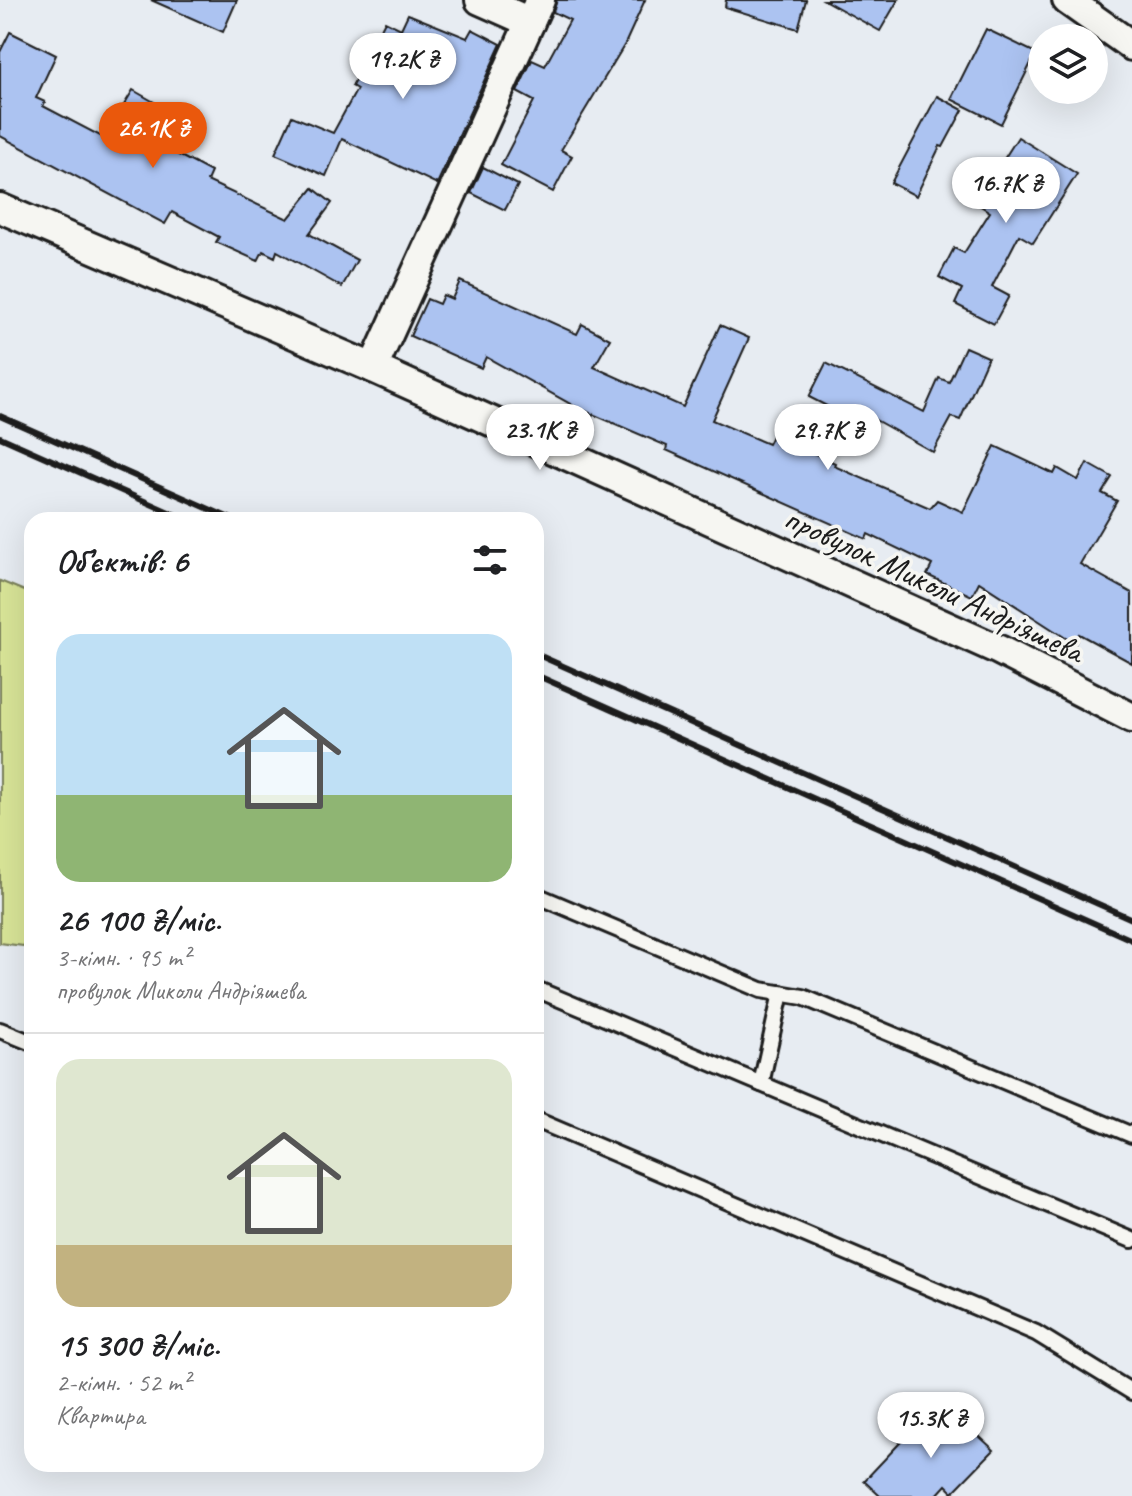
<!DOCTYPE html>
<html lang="uk">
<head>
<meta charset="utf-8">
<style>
	body { margin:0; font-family:Caveat,sans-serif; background:#f6f6f6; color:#202124; height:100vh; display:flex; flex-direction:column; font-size:30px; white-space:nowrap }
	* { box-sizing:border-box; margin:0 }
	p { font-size:26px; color:#757577 }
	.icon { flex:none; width:44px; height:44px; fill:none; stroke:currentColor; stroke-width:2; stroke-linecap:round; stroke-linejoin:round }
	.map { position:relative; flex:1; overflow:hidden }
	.drawer { position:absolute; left:24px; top:512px; width:520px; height:960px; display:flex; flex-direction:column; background:#fff; border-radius:24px; box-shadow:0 8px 32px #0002 }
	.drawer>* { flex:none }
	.tools { position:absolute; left:1028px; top:24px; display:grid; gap:16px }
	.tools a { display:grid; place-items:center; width:80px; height:80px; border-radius:50%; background:#fff; box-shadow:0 8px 32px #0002; font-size:40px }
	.price { position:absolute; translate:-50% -68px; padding:0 18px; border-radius:28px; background:#fff; color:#222; font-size:26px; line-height:52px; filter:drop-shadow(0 2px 4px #0008) }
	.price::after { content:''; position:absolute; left:50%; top:48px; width:24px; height:18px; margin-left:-12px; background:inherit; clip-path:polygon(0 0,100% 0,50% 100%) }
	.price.selected { background:#ea580c; color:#fff }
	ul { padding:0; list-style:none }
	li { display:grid; align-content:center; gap:16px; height:424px; padding:0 32px }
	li+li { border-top:2px solid #e0e0e0 }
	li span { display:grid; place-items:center; height:248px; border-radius:24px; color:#555 }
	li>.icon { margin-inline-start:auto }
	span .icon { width:144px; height:144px; fill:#fffc; stroke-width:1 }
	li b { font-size:34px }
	h2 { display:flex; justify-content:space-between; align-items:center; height:96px; padding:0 32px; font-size:34px }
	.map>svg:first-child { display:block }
</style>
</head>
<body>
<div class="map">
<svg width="1132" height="1496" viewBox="0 0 1132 1496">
	<rect width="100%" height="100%" fill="#e7ecf2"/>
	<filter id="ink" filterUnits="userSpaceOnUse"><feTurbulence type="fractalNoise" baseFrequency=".0125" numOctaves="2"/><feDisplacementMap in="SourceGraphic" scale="16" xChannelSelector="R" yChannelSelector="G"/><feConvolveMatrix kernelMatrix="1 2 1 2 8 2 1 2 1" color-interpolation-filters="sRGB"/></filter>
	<g filter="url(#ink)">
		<!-- green -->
		<path fill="#d8e497" stroke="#7a805a" stroke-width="2" d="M0,581L32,594V947L0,943Z"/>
		<!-- building -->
		<g fill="#acc3f1" stroke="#1c1c1c" stroke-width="2">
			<path d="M151,0H237L223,32Z"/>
			<path d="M557,0H645L625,44L561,150L572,156L553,192L501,165L534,101L517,92L532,60L545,66L570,20L553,12Z"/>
			<path d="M726,0H806L798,29L725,7Z"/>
			<path d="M824,0H898L880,31Z"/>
			<path d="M408,14L467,38L472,29L501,44L437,184L342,139L326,176L275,154L292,116L333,133L357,89L352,86L385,21L401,29Z"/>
			<path d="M986,29L1036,53L1001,124L951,99Z"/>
			<path d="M10,32L56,55L36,98L45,102L43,106L104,138L133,90L168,110L150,140L211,172L207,181L288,219L313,188L332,203L309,234L357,260L342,287L277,251L275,257L263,251L258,261L216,242L219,237L172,212L165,224L0,136V52Z"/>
			<path d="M937,96L963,110L943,147L940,146L916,196L891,183Z"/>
			<path d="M1018,137L1077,174L1033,243L1019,235L992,287L1009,296L994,324L955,304L962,289L939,277L954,248L964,253L990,212L976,203Z"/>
			<path d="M483,167L518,185L505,210L471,193Z"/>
			<path d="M460,281L577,334L582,324L610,339L594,367L683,407L720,325L749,338L712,420L768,444L773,434L835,463L834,466L930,508L937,500L963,512L995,446L1054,474L1057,468L1078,480L1087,463L1112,477L1102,493L1117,501L1080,564L1132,593V663L1079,634L1075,644L979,582L972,596L927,575L932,565L868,534L866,539L666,450L667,446L576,407L486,357L481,368L410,336L427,299L439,304L443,295L452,299Z"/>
			<path d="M965,347L988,357L960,420L952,417L933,452L861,412L856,421L809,397L826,363L924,412L939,378L949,382Z"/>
			<path d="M949,1408L994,1450L953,1492L946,1485L936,1496H880L864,1481L915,1427L924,1435Z"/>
		</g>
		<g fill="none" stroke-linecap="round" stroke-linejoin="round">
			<!-- service casing -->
			<g stroke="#1c1c1c" stroke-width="20">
				<g id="service">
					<path d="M536,895L761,990L803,997L1132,1135"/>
					<path d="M536,989L1132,1240"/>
					<path d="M0,1030L32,1043"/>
					<path d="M761,1084L781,993"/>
					<path d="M536,1120L1036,1333L1132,1392"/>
				</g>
			</g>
			<!-- minor casing -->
			<g stroke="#1c1c1c" stroke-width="34">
				<g id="minor">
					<path d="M480,0L530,22"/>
					<path d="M540,0L373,368L999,650L1132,718"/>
					<path d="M1067,0L1132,46"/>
					<path d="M0,208L373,368"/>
				</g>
			</g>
			<!-- service -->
			<use href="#service" stroke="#f6f6f2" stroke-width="14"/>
			<!-- minor -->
			<use href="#minor" stroke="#f6f6f2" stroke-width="28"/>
			<!-- rail -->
			<g stroke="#1c1c1c" stroke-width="6">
				<path d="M0,416L234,520"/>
				<path d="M0,437L187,520"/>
				<path d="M536,654L1132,919"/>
				<path d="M536,675L1132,940"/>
			</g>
		</g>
	</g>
	<g text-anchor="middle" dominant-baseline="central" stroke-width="7" stroke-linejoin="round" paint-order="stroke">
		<!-- street labels -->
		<g font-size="34" fill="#1c1c1c" stroke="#f6f6f2">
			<text transform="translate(934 584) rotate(25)">провулок Миколи Андріяшева</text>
		</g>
	</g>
</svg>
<div class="tools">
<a><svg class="icon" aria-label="layers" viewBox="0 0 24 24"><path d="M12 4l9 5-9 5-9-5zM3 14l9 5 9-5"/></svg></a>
</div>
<b class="price" style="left:403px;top:101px">19.2K ₴</b>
<b class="price selected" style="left:153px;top:170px">26.1K ₴</b>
<b class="price" style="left:1006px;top:225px">16.7K ₴</b>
<b class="price" style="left:540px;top:472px">23.1K ₴</b>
<b class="price" style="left:828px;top:472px">29.7K ₴</b>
<b class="price" style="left:931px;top:1460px">15.3K ₴</b>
<section class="drawer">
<h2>Об’єктів: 6<svg class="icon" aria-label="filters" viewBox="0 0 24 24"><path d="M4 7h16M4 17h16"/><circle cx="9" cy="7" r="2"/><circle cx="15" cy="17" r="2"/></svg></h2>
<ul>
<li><span style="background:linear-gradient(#bfe0f5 65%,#8fb573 0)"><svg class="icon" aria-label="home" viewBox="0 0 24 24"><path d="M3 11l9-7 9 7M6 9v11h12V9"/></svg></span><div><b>26 100 ₴/міс.</b><p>3-кімн. · 95 m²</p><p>провулок Миколи Андріяшева</p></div></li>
<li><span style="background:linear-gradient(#dfe7d0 75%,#c2b280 0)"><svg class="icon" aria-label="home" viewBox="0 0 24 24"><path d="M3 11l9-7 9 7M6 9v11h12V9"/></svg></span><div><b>15 300 ₴/міс.</b><p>2-кімн. · 52 m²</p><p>Квартира</p></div></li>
</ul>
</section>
</div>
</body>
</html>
